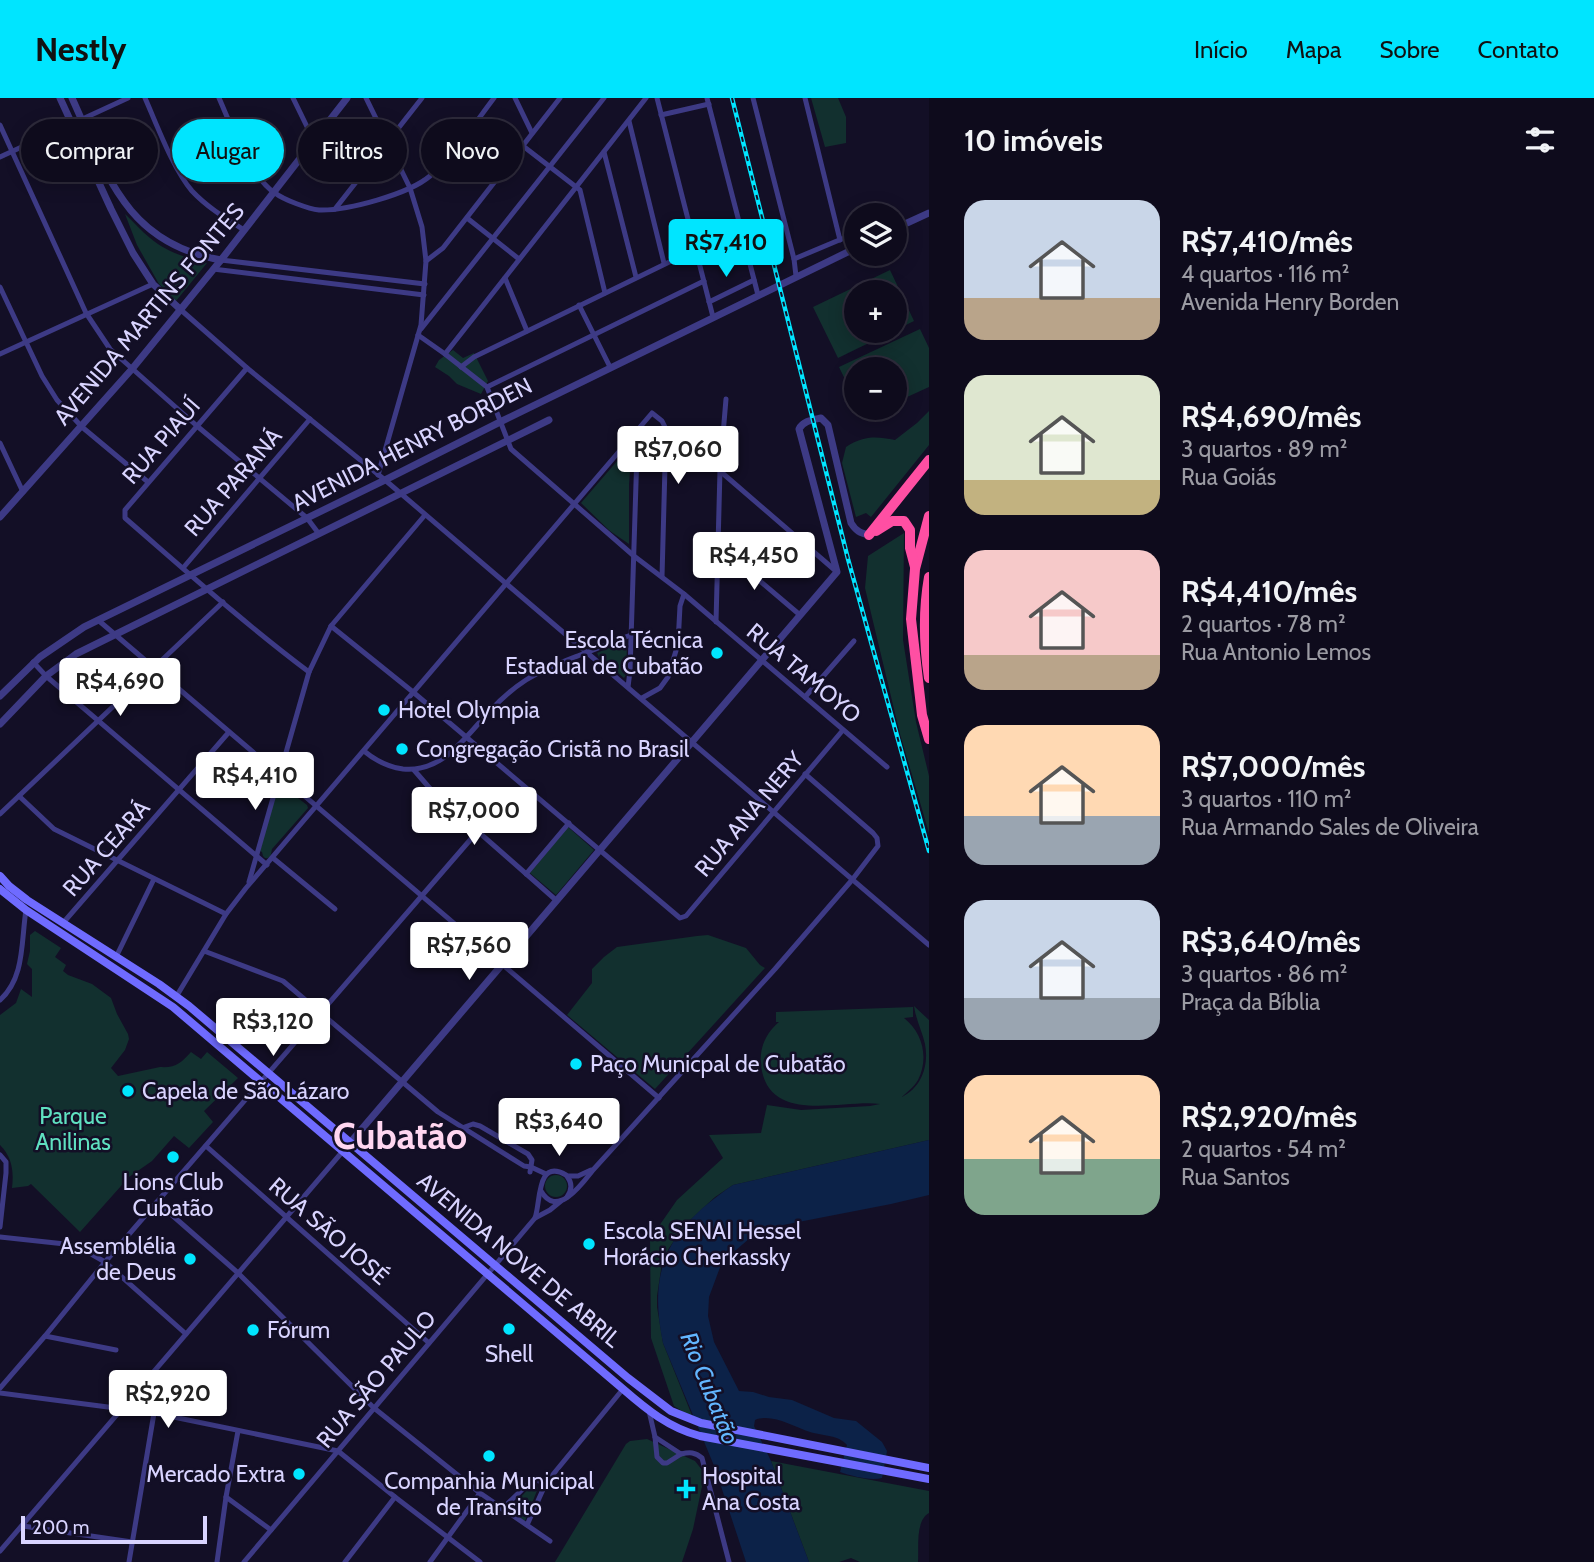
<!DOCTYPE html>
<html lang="pt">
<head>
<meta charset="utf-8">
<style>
	body { margin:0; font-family:Cabin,sans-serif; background:#1c1929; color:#f1f3f6; height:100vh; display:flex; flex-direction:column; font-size:26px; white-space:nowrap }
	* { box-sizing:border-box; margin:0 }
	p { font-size:23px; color:#9b9ba3 }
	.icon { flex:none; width:38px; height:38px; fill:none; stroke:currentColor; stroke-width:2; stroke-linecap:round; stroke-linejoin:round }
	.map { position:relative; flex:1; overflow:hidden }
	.details { display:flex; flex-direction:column; background:#0e0b1c; width:665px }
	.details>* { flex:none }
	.hud { position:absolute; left:21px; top:21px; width:665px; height:63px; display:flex; gap:14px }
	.buttons { position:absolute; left:844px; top:105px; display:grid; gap:14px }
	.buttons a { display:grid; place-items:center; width:63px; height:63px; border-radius:50%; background:#0e0b1c; box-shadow:0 4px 18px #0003,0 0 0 2px #2e2b3b; font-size:35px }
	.scale { position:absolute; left:21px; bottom:18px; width:186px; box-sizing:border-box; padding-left:7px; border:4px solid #d9d4ff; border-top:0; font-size:19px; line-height:24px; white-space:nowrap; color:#d9d4ff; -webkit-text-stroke:5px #130f26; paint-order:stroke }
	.price { position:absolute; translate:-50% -60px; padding:0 16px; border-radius:7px; background:#fff; color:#222; font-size:23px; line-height:46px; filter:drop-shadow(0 2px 4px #0008) }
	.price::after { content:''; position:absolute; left:50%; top:42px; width:21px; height:16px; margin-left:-10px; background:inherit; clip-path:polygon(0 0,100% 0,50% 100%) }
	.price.selected { background:#00e5ff; color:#111 }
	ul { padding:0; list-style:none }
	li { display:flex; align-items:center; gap:21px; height:175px; padding:0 35px }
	li span { display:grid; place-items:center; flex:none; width:196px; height:140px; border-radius:21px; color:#555 }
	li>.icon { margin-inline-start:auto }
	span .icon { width:84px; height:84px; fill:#fffc; stroke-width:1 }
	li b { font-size:30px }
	h2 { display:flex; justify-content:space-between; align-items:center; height:84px; padding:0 35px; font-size:30px }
	.pill { padding:0 24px; border-radius:32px; background:#0e0b1c; box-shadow:0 4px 18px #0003,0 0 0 2px #2e2b3b; font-size:24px; line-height:63px }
	.pill.selected { background:#00e5ff; color:#111 }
	header { display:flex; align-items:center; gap:42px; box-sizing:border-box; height:98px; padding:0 35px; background:#00e5ff; color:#111 }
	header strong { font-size:33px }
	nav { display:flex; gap:38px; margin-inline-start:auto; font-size:24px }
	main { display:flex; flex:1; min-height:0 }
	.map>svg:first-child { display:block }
</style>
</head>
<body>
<header>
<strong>Nestly</strong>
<nav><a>Início</a><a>Mapa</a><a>Sobre</a><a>Contato</a></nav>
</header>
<main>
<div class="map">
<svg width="929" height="1464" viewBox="0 0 929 1464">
	<rect width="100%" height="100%" fill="#130f26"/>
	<!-- green -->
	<g fill="#12302f" fill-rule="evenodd">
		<path d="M811,0H838L846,19V45L825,49Z"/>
		<path d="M125,116C134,124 141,133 150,140C165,153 188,161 207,165L176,203L159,186L137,147Z"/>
		<path d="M890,172L914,223L838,260L813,209ZM856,194H894V233H856Z"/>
		<path d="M920,231L929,250V289L894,305V271H856V304L839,269Z"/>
		<path d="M453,252L463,260L474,255L488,283L481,296L457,286L449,278L435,269L439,262Z"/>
		<path d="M929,313V347L871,419L866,415L856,419L842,365L846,349C863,338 875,338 895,342L917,325Z"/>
		<path d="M628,354L631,358L629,387V446L610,433L581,405L624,355Z"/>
		<path d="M904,435L903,542L916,624L929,678V735L900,636L865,490L868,458Z"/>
		<path d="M624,543L627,546L626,577L624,580L599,559L597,555Z"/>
		<path d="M281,687L307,707L308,710L272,751C271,756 271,761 265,760L263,758L262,754L260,753L277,688Z"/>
		<path d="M568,729L594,752L556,797L530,775Z"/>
		<path d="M35,833L61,850L55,859L66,867L63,873L68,877L92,886L111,900L117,916L128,936L129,941L125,952L111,970L118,978L160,969C176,970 181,965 191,954L201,961L207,954L238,980L204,1013L213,1024L189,1050L174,1038L152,1063L129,1079L80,1134L31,1086L28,1088L12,1090C14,1073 12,1059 0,1047V917L16,905L21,891L32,899V871L27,866L30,853V837Z"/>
		<path d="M708,837L746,850L760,867L765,870L655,991L567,917L592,885V871L604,859L617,849L697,838Z"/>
		<path d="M914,908L929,922V1042L733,1087L715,1099L686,1126L669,1150L662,1165L657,1198V1209L663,1245L693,1320L674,1308L651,1240L650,1141L677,1102L723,1060L709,1037L761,1035L767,1007L801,1012L870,1008L880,1006C842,1001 768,1028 761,967C759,950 766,935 779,924H776V914L913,909V919L904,920C923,935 929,960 918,982C914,989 907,994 902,999C922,989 929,967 925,946C922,933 916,922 914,908Z"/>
		<circle cx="556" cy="1088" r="11"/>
		<path d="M647,1341L695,1363L702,1372L704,1379L693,1431L682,1464H555L626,1346L630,1343Z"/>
		<path d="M771,1363L929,1393V1415C915,1423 919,1449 918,1464H860L851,1460L839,1464H809Z"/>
		<path d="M536,1386L538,1390L525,1423L508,1413L532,1387Z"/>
	</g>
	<!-- water -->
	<path fill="#0c2248" d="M929,1042V1097L891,1106L783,1127L750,1140L722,1164L709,1199L708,1218L714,1244L739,1293L753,1294L769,1299L792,1302L834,1320L856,1323L882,1344L887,1353L882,1380C870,1383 852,1378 840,1374L847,1347C839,1337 823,1338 810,1334C794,1329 772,1315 755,1322L754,1328L771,1363L809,1464H746L715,1370L663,1245C647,1168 670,1130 733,1087Z"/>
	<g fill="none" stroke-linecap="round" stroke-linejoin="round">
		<!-- minor -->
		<g stroke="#3d3a85" stroke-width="5">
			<path d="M145,0C157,27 173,71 192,93C207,109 225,120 244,132"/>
			<path d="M219,0C231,27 250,79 275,95C284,102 309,111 319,112C347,113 409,96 430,78C454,57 475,25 494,0"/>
			<path d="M293,0L314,43"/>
			<path d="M366,0L410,90L422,129L426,163L421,227L378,377"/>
			<path d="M515,0L532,35"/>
			<path d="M657,0L713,219"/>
			<path d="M707,0L758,197"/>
			<path d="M753,0L794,161L796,178"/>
			<path d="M805,0L840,142"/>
			<path d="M661,17L709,6"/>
			<path d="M629,23L664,165"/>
			<path d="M0,27L86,215L110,251L197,328L307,420L319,436"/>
			<path d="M523,48L580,92L605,195"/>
			<path d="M604,54L636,179"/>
			<path d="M0,59L128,0"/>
			<path d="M335,111L422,0"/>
			<path d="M467,120L519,161"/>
			<path d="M794,161L856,135"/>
			<path d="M221,162L425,186"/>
			<path d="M426,163L443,150L560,0"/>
			<path d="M213,171L424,197"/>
			<path d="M505,180L527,233"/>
			<path d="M0,189L42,278L57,302L82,329L148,384"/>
			<path d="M709,204L754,182"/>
			<path d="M579,207L610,269"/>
			<path d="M181,212L247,270L385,382L929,847"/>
			<path d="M421,231L604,0"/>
			<path d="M418,237L445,256L487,289L511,351L634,458L684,496L887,669"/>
			<path d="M0,256L153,186"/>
			<path d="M445,256L646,0"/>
			<path d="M461,269L474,259L696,151"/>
			<path d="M247,270L125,412V420C185,472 245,526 309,574"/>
			<path d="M487,289L704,183"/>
			<path d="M0,345L23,394"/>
			<path d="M720,373L837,474"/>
			<path d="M718,454L734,461L800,517"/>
			<path d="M183,470L310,321"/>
			<path d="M98,522L659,1000"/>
			<path d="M716,524L720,372L726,301"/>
			<path d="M331,528L413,594L680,820L686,818L843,632"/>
			<path d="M33,564L46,578L267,767"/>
			<path d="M628,589L630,573L637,354L630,341"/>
			<path d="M805,599L854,543"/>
			<path d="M642,600L660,590L668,579L678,546L680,508L684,496"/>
			<path d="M364,653C376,663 387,669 403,671C443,675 465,639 489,614C500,602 512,591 526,582C543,571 562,564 580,557C597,551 614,543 631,537"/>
			<path d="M414,672L433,694L557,803"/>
			<path d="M19,698L54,731L226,816"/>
			<path d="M0,716L223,504"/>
			<path d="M273,760L335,811"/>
			<path d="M526,776L569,725"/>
			<path d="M249,784L309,574L331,528L425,417"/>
			<path d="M63,825L229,634"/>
			<path d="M204,853L283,883L438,1014L524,1068L531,1069L546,1076"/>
			<path d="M116,859L154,781"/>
			<path d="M176,899L226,816L246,790L652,315L662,323L666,331L662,479"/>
			<path d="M0,902C25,880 21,843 26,812"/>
			<circle cx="524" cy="1023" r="9"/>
			<path d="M462,1030L473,1026L480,1028L528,1056L532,1062L530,1074"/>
			<path d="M206,1048L429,1245"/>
			<path d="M0,1057L6,1064V1075L0,1129"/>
			<path d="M568,1078H578L591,1072"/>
			<path d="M541,1093C557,1121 582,1086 593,1072L775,871L852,782L878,748L877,740L873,735L805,676"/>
			<path d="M157,1104L238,1175L374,1310L480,1395L550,1443"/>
			<path d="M535,1120L550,1112L561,1103"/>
			<path d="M0,1139L65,1146L86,1153L105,1164L186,1236"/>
			<path d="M45,1238L116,1252"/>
			<path d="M0,1290L45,1238L105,1164L477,734"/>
			<path d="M0,1295L154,1315L338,1353L395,1399L480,1464"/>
			<path d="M649,1313L655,1339L657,1359L663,1365H667L681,1356"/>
			<path d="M655,1339L681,1356C690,1354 695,1354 702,1360L729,1464"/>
			<path d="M226,1399L271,1432"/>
			<path d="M502,1411L531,1383L536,1382L546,1385"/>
			<path d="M527,1427L546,1385L623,1291"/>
			<path d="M23,1428L132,1444"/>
			<path d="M0,1453L343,1053"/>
			<path d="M129,1464L154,1315"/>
			<path d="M217,1464L226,1399L238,1333"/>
			<path d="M244,1464L535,1120C541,1104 536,1060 566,1077C572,1084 573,1091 567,1099"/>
			<path d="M345,1464L395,1399"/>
			<path d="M430,1464L480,1395"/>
		</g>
		<!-- tertiary -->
		<g stroke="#3d3a85" stroke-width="7">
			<path d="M60,0L111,111L133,155L153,186L181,212"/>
			<path d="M72,0C107,77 126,145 221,162"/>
			<path d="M894,131L929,115"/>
			<path d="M0,419L132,271L221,162L347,0"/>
			<path d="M0,598L40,559L84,529L385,382L502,323L856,150"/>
			<path d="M0,626L46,578L76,556L549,322"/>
			<path d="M343,1053L837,474L799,331C803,323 812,322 821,320L828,327L851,425C856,433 860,435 869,437"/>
		</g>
		<!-- secondary -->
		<g stroke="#6f6bff" stroke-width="8">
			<path d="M0,778L9,788L27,802L159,886L189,908L628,1280L671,1313L701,1325L929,1370"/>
			<path d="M0,791L26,812L173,909L623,1291C646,1311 669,1330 700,1338L929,1381"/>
		</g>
		<!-- motorway -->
		<g stroke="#ff4fa3" stroke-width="10">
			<path d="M929,418L915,471L911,521L922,617L929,641"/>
			<path d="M876,433L892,423H904L910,432V450L915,469"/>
			<path d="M869,437L929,362"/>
			<path d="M929,479C923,513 924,547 929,580"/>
		</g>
		<!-- rail casing -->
		<g stroke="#00e5ff" stroke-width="4.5">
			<path id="rail" d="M732,0L848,461L929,753"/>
		</g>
		<!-- rail -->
		<use href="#rail" stroke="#130f26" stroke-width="2" stroke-dasharray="5" stroke-linecap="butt"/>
	</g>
	<!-- markers -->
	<g fill="#00e5ff" stroke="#130f26" stroke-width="2.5">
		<circle cx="717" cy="555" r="7"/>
		<circle cx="384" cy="612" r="7"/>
		<circle cx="402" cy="651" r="7"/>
		<circle cx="576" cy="966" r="7"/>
		<circle cx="128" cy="993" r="7"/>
		<circle cx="173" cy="1059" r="7"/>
		<circle cx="589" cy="1146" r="7"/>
		<circle cx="190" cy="1161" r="7"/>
		<circle cx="509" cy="1231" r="7"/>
		<circle cx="253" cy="1232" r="7"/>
		<circle cx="489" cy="1358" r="7"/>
		<circle cx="299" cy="1376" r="7"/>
		<path d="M682.5 1380.5h7v7h7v7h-7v7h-7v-7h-7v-7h7z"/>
	</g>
	<g text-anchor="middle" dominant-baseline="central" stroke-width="5" stroke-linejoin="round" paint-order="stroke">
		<!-- street labels -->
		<g font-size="23" fill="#d9d4ff" stroke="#130f26">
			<text transform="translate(149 216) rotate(-50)">AVENIDA MARTINS FONTES</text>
			<text transform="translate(161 343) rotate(-49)">RUA PIAUÍ</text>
			<text transform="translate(412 346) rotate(-27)">AVENIDA HENRY BORDEN</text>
			<text transform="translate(233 384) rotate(-49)">RUA PARANÁ</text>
			<text transform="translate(804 575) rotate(40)">RUA TAMOYO</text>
			<text transform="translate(749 716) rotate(-50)">RUA ANA NERY</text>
			<text transform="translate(106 750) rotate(-49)">RUA CEARÁ</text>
			<text transform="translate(329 1133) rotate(41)">RUA SÃO JOSÉ</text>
			<text transform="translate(519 1162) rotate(40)">AVENIDA NOVE DE ABRIL</text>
			<text transform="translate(376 1281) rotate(-50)">RUA SÃO PAULO</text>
		</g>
		<!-- poi labels -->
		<g font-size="23" fill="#d9d4ff" stroke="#130f26" text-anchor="start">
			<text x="703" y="542" text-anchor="end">Escola Técnica<tspan x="703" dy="26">Estadual de Cubatão</tspan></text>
			<text x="398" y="612">Hotel Olympia</text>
			<text x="416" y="651">Congregação Cristã no Brasil</text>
			<text x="590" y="966">Paço Municpal de Cubatão</text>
			<text x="142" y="993">Capela de São Lázaro</text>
			<text x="173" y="1084" text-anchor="middle">Lions Club<tspan x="173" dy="26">Cubatão</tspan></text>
			<text x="603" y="1133">Escola SENAI Hessel<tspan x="603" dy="26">Horácio Cherkassky</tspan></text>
			<text x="176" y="1148" text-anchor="end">Assemblélia<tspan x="176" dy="26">de Deus</tspan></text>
			<text x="267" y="1232">Fórum</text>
			<text x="509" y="1256" text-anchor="middle">Shell</text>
			<text x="285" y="1376" text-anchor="end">Mercado Extra</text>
			<text x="702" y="1378">Hospital<tspan x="702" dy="26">Ana Costa</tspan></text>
			<text x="489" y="1383" text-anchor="middle">Companhia Municipal<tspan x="489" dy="26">de Transito</tspan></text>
		</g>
		<!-- park labels -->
		<g font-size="23" fill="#5fe0c0" stroke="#130f26">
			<text x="73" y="1018">Parque<tspan x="73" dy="26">Anilinas</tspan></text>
		</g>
		<!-- water labels -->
		<g font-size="24" font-style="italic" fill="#62b6ff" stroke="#130f26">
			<text transform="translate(710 1290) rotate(68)">Rio Cubatão</text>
		</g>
		<!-- town labels -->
		<g font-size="37" font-weight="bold" fill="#ffd6f0" stroke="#130f26">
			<text x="400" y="1037">Cubatão</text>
		</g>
	</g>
</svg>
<div class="buttons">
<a><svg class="icon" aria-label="layers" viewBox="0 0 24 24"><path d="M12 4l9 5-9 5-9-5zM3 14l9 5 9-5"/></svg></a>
<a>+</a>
<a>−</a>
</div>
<div class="scale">200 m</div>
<b class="price selected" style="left:726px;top:181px">R$7,410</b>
<b class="price" style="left:678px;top:388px">R$7,060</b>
<b class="price" style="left:754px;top:494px">R$4,450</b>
<b class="price" style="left:120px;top:620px">R$4,690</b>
<b class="price" style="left:255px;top:714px">R$4,410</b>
<b class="price" style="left:474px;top:749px">R$7,000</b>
<b class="price" style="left:469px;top:884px">R$7,560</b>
<b class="price" style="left:273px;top:960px">R$3,120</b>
<b class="price" style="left:559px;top:1060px">R$3,640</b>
<b class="price" style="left:168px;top:1332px">R$2,920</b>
<div class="hud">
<a class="pill">Comprar</a>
<a class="pill selected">Alugar</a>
<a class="pill">Filtros</a>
<a class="pill">Novo</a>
</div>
</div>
<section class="details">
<h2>10 imóveis<svg class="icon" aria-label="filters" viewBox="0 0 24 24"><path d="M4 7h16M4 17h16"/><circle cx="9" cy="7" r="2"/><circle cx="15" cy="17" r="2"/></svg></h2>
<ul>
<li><span style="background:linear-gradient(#c9d6e8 70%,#b9a48a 0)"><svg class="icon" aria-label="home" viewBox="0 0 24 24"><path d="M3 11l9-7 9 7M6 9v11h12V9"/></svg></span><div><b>R$7,410/mês</b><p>4 quartos · 116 m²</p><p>Avenida Henry Borden</p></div></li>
<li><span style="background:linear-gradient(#dfe7d0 75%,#c2b280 0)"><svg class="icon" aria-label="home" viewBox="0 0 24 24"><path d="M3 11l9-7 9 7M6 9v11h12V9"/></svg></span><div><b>R$4,690/mês</b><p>3 quartos · 89 m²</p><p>Rua Goiás</p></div></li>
<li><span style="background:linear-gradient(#f6c9c9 75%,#b9a48a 0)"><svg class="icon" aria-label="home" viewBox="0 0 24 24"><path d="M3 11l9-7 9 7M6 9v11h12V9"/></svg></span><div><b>R$4,410/mês</b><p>2 quartos · 78 m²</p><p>Rua Antonio Lemos</p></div></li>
<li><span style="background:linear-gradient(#ffd9b3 65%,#9aa5b1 0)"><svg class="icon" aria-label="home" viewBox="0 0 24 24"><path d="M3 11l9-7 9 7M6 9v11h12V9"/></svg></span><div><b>R$7,000/mês</b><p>3 quartos · 110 m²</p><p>Rua Armando Sales de Oliveira</p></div></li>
<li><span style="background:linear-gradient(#c9d6e8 70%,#9aa5b1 0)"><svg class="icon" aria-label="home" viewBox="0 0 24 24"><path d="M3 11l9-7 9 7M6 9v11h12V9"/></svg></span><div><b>R$3,640/mês</b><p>3 quartos · 86 m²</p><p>Praça da Bíblia</p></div></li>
<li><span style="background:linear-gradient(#ffd9b3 60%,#7fa58c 0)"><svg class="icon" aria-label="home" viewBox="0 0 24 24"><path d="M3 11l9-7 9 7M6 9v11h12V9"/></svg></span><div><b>R$2,920/mês</b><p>2 quartos · 54 m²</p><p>Rua Santos</p></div></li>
</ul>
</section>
</main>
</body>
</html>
